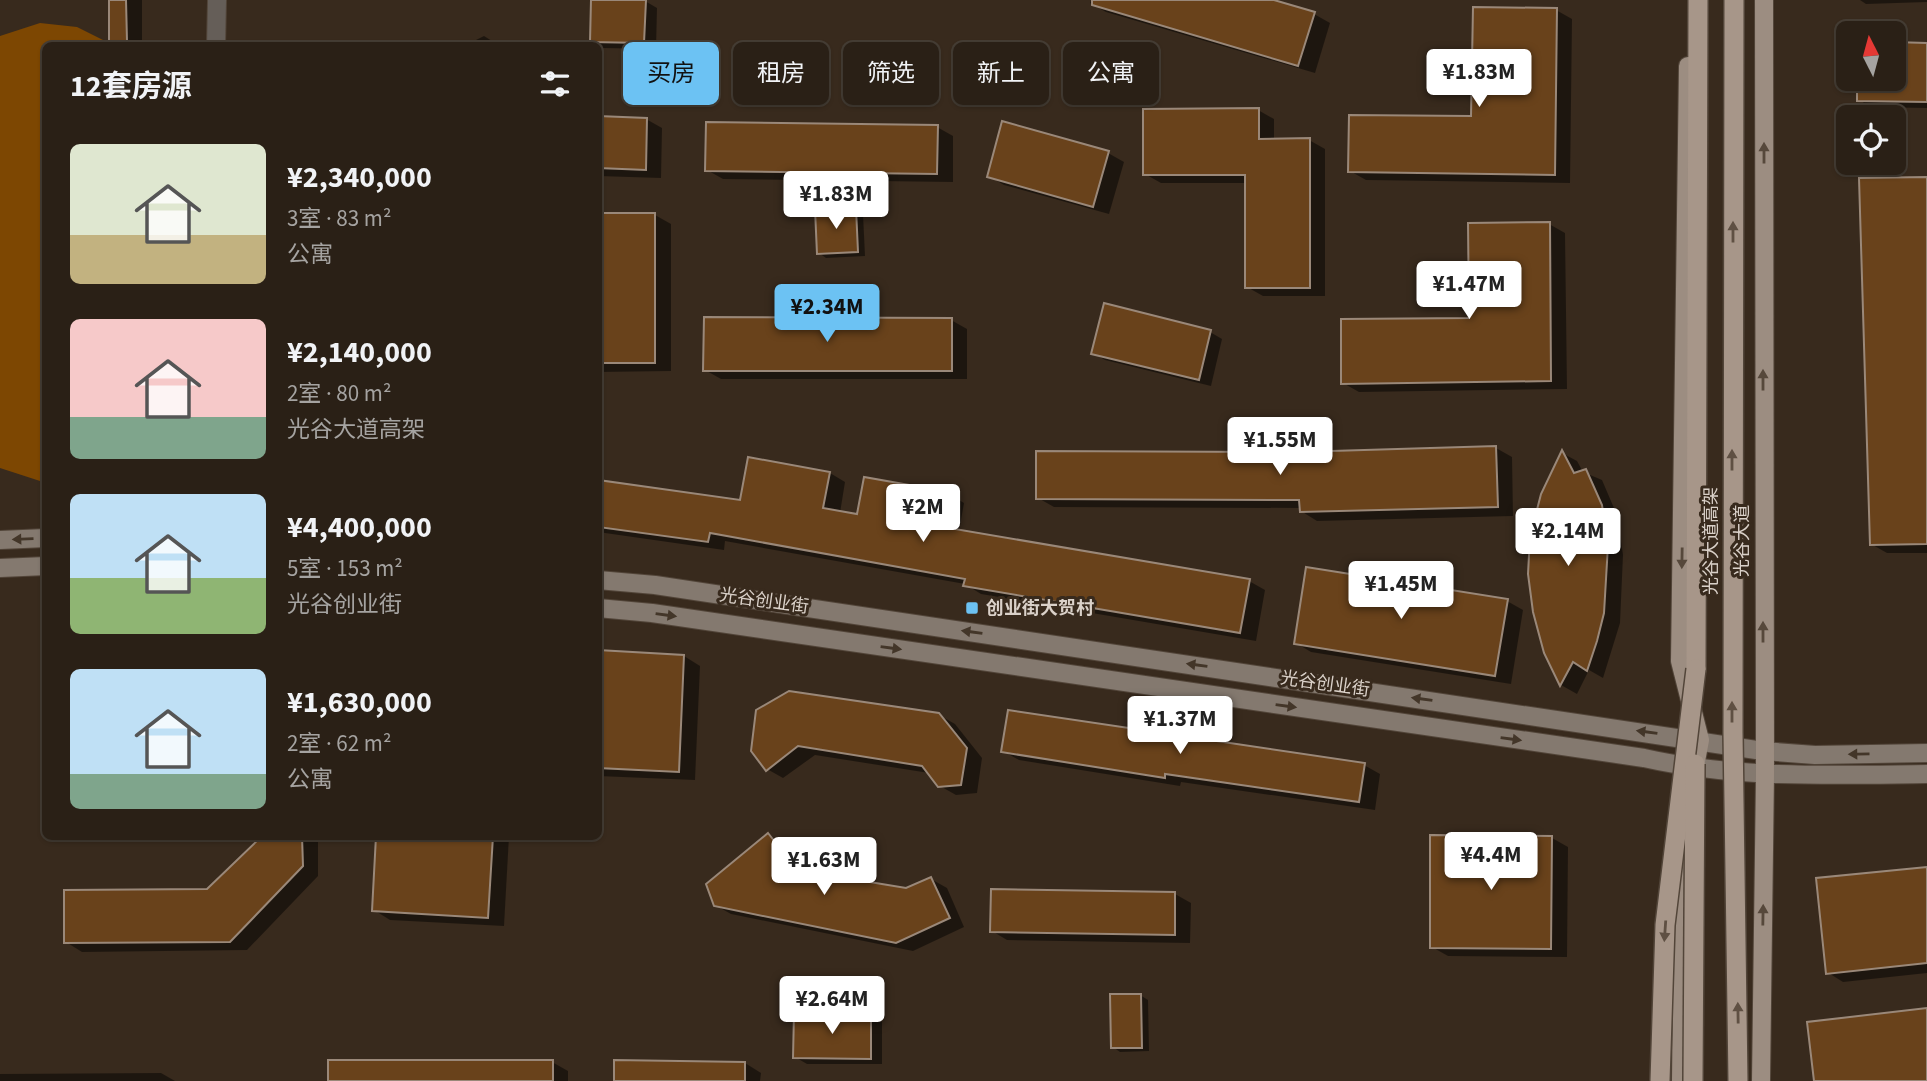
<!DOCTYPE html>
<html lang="zh">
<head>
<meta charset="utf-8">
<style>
	body { margin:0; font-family:"Source Sans 3","Noto Sans SC",sans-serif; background:#32281f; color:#f1f3f6; height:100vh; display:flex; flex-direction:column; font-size:26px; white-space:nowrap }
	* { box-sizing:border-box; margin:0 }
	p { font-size:23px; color:#a5a3a1 }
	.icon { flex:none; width:38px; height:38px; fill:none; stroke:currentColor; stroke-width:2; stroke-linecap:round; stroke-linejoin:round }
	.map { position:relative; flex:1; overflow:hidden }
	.sheet { position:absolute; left:42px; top:42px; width:560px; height:798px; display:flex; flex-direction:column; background:#2a2016; border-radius:10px; box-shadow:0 2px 5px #0004,0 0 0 2px #463e35 }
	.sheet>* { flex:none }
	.top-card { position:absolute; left:623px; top:42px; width:665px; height:63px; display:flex; gap:14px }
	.needle { width:46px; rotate:354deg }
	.controls { position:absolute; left:1836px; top:21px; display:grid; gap:14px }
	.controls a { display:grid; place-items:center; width:70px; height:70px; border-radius:10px; background:#2a2016; box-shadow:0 2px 5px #0004,0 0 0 2px #463e35; font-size:35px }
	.price { position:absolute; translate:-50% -60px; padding:0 16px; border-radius:7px; background:#fff; color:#222; font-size:23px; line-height:46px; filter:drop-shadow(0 2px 4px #0008) }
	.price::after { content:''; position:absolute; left:50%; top:42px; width:21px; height:16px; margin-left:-10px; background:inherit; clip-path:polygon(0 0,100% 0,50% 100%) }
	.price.selected { background:#6cc2f3; color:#111 }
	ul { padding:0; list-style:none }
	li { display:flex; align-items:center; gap:21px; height:175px; padding:0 28px }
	li span { display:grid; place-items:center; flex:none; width:196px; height:140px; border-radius:10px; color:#555 }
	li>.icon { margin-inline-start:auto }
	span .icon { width:84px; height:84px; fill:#fffc; stroke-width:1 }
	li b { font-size:30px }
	h2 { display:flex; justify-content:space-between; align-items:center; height:84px; padding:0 28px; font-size:30px }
	.pill { padding:0 24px; border-radius:10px; background:#2a2016; box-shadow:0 2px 5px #0004,0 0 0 2px #463e35; font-size:24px; line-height:63px }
	.pill.selected { background:#6cc2f3; color:#111 }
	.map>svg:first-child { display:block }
</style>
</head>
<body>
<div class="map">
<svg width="1927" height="1081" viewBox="0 0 1927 1081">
	<rect width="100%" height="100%" fill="#382a1d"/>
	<!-- green -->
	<path fill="#7d4702" d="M40,23L77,27L113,45L46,46V481H40L0,468V36Z"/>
	<!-- shadow -->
	<g fill="#0007">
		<path d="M110,0H142V46H121L111,40Z"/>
		<path d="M593,0L645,1L657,8L656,49L603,48L591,41Z"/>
		<path d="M1091,0H1268L1314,14L1330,23L1315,73L1106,12L1090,3Z"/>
		<path d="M1860,0H1927V2L1866,4Z"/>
		<path d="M1556,10L1572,19L1570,183L1366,180L1350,171L1473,118Z"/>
		<path d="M484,36L500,46H464Z"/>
		<path d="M1894,44L1927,45V108L1871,107L1859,100V79H1894Z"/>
		<path d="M1258,110L1274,119V140H1309L1325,149V296H1263L1247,287V183H1161L1145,174Z"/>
		<path d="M598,118L646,119L662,128L661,178L598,176Z"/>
		<path d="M937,127L953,136V182L723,179L707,170Z"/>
		<path d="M1108,153L1124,162L1109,214L1004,185L989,176Z"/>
		<path d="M1927,179V553H1887L1871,544Z"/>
		<path d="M856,209L863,214L865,256L826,258L819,253Z"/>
		<path d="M598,215H655L671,224V371L598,372Z"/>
		<path d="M1549,224L1565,233L1567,389L1359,392L1343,383L1470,320Z"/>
		<path d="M951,320L967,329V379H721L705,370Z"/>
		<path d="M1210,332L1222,339L1211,386L1105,360L1093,353Z"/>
		<path d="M1496,448L1512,457L1513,516L1317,521L1301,511V508L1054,507L1038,498L1298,454Z"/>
		<path d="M1562,453L1577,461L1583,472L1602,480L1617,515L1623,555L1620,623L1603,678L1589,670L1577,694L1561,685L1546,652Z"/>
		<path d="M830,473L845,482L840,513L859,516L949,494L964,503L959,531L1249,581L1265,590L1256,641L981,594L965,584L725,541L724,550L598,532V481L741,502Z"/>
		<path d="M1507,601L1523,610L1511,684L1311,652L1296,643Z"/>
		<path d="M598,652L684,656L700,666L695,780L598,776Z"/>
		<path d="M939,715L955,724L982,758L977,793L956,795L940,786L929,773L815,755L783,778L767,769L753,750Z"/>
		<path d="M1003,751L1364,765L1380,774L1375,810L1181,782L1180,786L1019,760Z"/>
		<path d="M768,835L784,845L807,873L906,890L931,879L947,888L964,927L913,951L731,914L715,905Z"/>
		<path d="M265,836H312L318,840V876L247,950L82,952L66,942L208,890Z"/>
		<path d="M378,836H509L504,926L390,920L374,910Z"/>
		<path d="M1552,838L1568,847L1567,957L1448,956L1432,947Z"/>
		<path d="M1927,868V973L1843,982L1827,972Z"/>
		<path d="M1175,894L1191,903L1190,943L1007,940L992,931Z"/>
		<path d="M1140,995L1148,1000L1149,1051L1120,1052L1113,1047Z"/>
		<path d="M871,1015L882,1022V1064H807L795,1057Z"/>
		<path d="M552,1062L568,1071V1081H330Z"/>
		<path d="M745,1063L761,1073L760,1081H615Z"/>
		<path d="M161,1073L175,1081H0V1074Z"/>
	</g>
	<!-- building -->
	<g fill="#69421b" stroke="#9a8879" stroke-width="2">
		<path d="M109,0H126L127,41H109Z"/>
		<path d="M591,0H646L644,43L590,42Z"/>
		<path d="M1092,0H1274L1315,12L1298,66L1092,5Z"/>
		<path d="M1473,7L1557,8L1555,175L1348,172L1349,115L1471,116Z"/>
		<path d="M1894,42L1927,43V102L1857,101V79H1894Z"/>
		<path d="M1259,108V139L1310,138V288H1245V175H1143V109Z"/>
		<path d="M598,116L647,118L646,170L598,168Z"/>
		<path d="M1002,121L1109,151L1093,207L987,177Z"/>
		<path d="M706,122L938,125L937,174L705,171Z"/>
		<path d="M1927,177V544L1870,545L1859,178Z"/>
		<path d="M856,208L858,252L817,254L815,209Z"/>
		<rect x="598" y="213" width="57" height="150"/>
		<path d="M1550,222L1551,381L1341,384V319L1469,318L1468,223Z"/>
		<path d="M1104,303L1211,330L1199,380L1091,354Z"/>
		<path d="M704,317L952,318V371H703Z"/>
		<path d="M1496,446L1498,507L1300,512L1299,500L1036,499V451L1298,452Z"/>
		<path d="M1562,450L1574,473L1586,469L1602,505L1608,545L1604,613L1597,641L1587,671L1573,662L1560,686L1544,653L1533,612L1528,574L1530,537L1541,494Z"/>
		<path d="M748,457L830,472L823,508L857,514L864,477L949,492L943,527L1250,579L1240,633L963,586L965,579L710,533L708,542L598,527V480L740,500Z"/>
		<path d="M1306,567L1508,599L1495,676L1294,644Z"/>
		<path d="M598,650L684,655L679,772L598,768Z"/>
		<path d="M789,691L939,713L967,748L961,785L938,787L922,766L798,746L766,771L751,751L756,710Z"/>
		<path d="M1008,710L1365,763L1359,802L1165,774V778L1001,752Z"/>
		<path d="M768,833L797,870L906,888L931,877L950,918L896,943L714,906L706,884Z"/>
		<path d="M1430,835L1552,836L1551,949L1430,948Z"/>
		<path d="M262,836H302L303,866L230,942L64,943V890L207,889Z"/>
		<path d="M376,836H493L488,918L372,911Z"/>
		<path d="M1927,867V963L1826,974L1816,878Z"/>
		<path d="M991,889L1175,892V935L990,932Z"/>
		<path d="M1110,994H1141L1142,1048H1111Z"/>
		<path d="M1927,1008V1081H1814L1807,1022Z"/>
		<path d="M794,1013H871V1059L793,1058Z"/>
		<rect x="328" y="1060" width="225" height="21"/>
		<path d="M614,1060L745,1062V1081H614Z"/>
	</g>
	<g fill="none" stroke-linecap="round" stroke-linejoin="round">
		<!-- tertiary casing -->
		<g stroke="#524539" stroke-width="20">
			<path id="tertiary" d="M216,46L217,0"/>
		</g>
		<!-- secondary casing -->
		<g stroke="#524539" stroke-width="20">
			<g id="secondary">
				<path d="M0,540L46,538"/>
				<path d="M0,568L46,566"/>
				<path d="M598,580L655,585L1763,751L1815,755L1927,753"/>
				<path d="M598,608L652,613L1644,758C1737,779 1832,775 1927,774"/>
			</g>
		</g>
		<!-- primary casing -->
		<g stroke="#524539" stroke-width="20">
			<g id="primary">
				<path d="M1688,66L1680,661L1700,740L1693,777"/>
				<path d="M1681,1081L1684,829"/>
				<path d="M1761,1081L1765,774L1764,0"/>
			</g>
		</g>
		<!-- trunk casing -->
		<g stroke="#524539" stroke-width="22">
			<path id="trunk" d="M1696,669L1698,0"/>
		</g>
		<!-- tertiary -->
		<use href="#tertiary" stroke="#655e58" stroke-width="18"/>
		<!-- secondary -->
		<use href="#secondary" stroke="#84796f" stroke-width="18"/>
		<!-- primary -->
		<use href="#primary" stroke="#9c8d81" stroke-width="18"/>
		<!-- trunk -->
		<use href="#trunk" stroke="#a79689" stroke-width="19"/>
		<!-- trunk-bridge casing -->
		<g stroke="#524539" stroke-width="22" stroke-linecap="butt">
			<g id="trunk-bridge">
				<path d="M1734,0L1733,733L1738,1081"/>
				<path d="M1660,1081L1665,925L1696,669"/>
				<path d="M1693,1081L1695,764"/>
			</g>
		</g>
		<!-- trunk-bridge -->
		<use href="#trunk-bridge" stroke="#a79689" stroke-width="19"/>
	</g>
	<!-- one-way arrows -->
	<defs><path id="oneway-solid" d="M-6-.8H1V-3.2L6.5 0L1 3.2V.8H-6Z" transform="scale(1.75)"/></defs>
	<g fill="#56483b">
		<use href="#oneway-solid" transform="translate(1764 153) rotate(-90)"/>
		<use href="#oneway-solid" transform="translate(1763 380) rotate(-90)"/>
		<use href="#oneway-solid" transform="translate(1682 558) rotate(91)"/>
		<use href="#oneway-solid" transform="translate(1763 632) rotate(-90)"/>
		<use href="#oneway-solid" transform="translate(1763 915) rotate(-89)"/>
	</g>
	<g fill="#5f5043">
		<use href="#oneway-solid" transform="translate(1733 232) rotate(-90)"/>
		<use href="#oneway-solid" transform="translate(1732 460) rotate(-90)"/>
		<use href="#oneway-solid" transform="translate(1732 712) rotate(-90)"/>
		<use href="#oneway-solid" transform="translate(1665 931) rotate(94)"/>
		<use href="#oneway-solid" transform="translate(1738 1013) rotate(-91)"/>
	</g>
	<g fill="#433629">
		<use href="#oneway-solid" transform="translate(23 539) rotate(178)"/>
		<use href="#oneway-solid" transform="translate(666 615) rotate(8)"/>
		<use href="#oneway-solid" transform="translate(972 632) rotate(-172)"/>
		<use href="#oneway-solid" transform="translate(891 648) rotate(8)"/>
		<use href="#oneway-solid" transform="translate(1197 665) rotate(-172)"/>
		<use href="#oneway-solid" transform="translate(1422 699) rotate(-172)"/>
		<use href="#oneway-solid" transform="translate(1286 706) rotate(8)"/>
		<use href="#oneway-solid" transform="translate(1647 732) rotate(-172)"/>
		<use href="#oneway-solid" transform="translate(1511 739) rotate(8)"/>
		<use href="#oneway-solid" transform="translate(1859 754) rotate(179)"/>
	</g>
	<!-- markers -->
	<rect fill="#6cc2f3" stroke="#382a1d" stroke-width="2.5" x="965" y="601" width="14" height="14" rx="3.5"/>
	<g text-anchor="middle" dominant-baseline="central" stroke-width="6" stroke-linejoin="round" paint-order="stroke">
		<!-- street labels -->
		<g font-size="18" fill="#dad1c9" stroke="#382a1d">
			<text transform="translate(1711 541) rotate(-90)">光谷大道高架</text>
			<text transform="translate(1742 541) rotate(-90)">光谷大道</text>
			<text transform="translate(764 601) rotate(8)">光谷创业街</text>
			<text transform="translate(1325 684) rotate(8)">光谷创业街</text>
		</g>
		<!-- poi labels -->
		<g font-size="18" font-weight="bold" fill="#dad1c9" stroke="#382a1d" text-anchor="start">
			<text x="986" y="608">创业街大贺村</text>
		</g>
	</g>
</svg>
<div class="controls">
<a><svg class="needle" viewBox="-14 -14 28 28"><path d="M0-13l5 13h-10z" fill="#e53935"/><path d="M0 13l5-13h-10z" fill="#a5a3a1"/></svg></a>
<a><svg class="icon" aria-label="locate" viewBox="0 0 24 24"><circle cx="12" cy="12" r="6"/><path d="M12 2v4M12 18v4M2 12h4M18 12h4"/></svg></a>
</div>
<b class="price" style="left:1479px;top:109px">¥1.83M</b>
<b class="price" style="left:836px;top:231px">¥1.83M</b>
<b class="price" style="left:1469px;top:321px">¥1.47M</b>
<b class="price selected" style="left:827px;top:344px">¥2.34M</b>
<b class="price" style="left:1280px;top:477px">¥1.55M</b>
<b class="price" style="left:923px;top:544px">¥2M</b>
<b class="price" style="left:1568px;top:568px">¥2.14M</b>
<b class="price" style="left:1401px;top:621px">¥1.45M</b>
<b class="price" style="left:1180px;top:756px">¥1.37M</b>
<b class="price" style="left:1491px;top:892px">¥4.4M</b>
<b class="price" style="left:824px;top:897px">¥1.63M</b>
<b class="price" style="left:832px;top:1036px">¥2.64M</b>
<div class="top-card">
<a class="pill selected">买房</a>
<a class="pill">租房</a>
<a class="pill">筛选</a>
<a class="pill">新上</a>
<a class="pill">公寓</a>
</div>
<section class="sheet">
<h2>12套房源<svg class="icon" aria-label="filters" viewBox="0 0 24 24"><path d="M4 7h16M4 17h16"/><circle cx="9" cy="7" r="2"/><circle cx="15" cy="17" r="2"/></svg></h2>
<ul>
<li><span style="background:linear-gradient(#dfe7d0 65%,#c2b280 0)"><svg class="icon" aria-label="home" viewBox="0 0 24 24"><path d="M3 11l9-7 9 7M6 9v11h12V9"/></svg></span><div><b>¥2,340,000</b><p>3室 · 83 m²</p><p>公寓</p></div></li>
<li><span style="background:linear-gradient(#f6c9c9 70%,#7fa58c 0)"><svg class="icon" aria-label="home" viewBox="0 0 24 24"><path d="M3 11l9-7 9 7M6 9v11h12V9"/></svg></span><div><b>¥2,140,000</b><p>2室 · 80 m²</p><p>光谷大道高架</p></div></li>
<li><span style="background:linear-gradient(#bfe0f5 60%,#8fb573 0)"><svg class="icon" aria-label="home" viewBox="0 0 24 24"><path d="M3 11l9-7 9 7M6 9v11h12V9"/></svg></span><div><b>¥4,400,000</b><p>5室 · 153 m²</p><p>光谷创业街</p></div></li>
<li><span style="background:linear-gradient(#bfe0f5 75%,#7fa58c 0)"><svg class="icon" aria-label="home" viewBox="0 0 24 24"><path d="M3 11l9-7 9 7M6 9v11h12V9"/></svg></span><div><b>¥1,630,000</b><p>2室 · 62 m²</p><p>公寓</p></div></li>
</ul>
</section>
</div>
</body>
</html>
